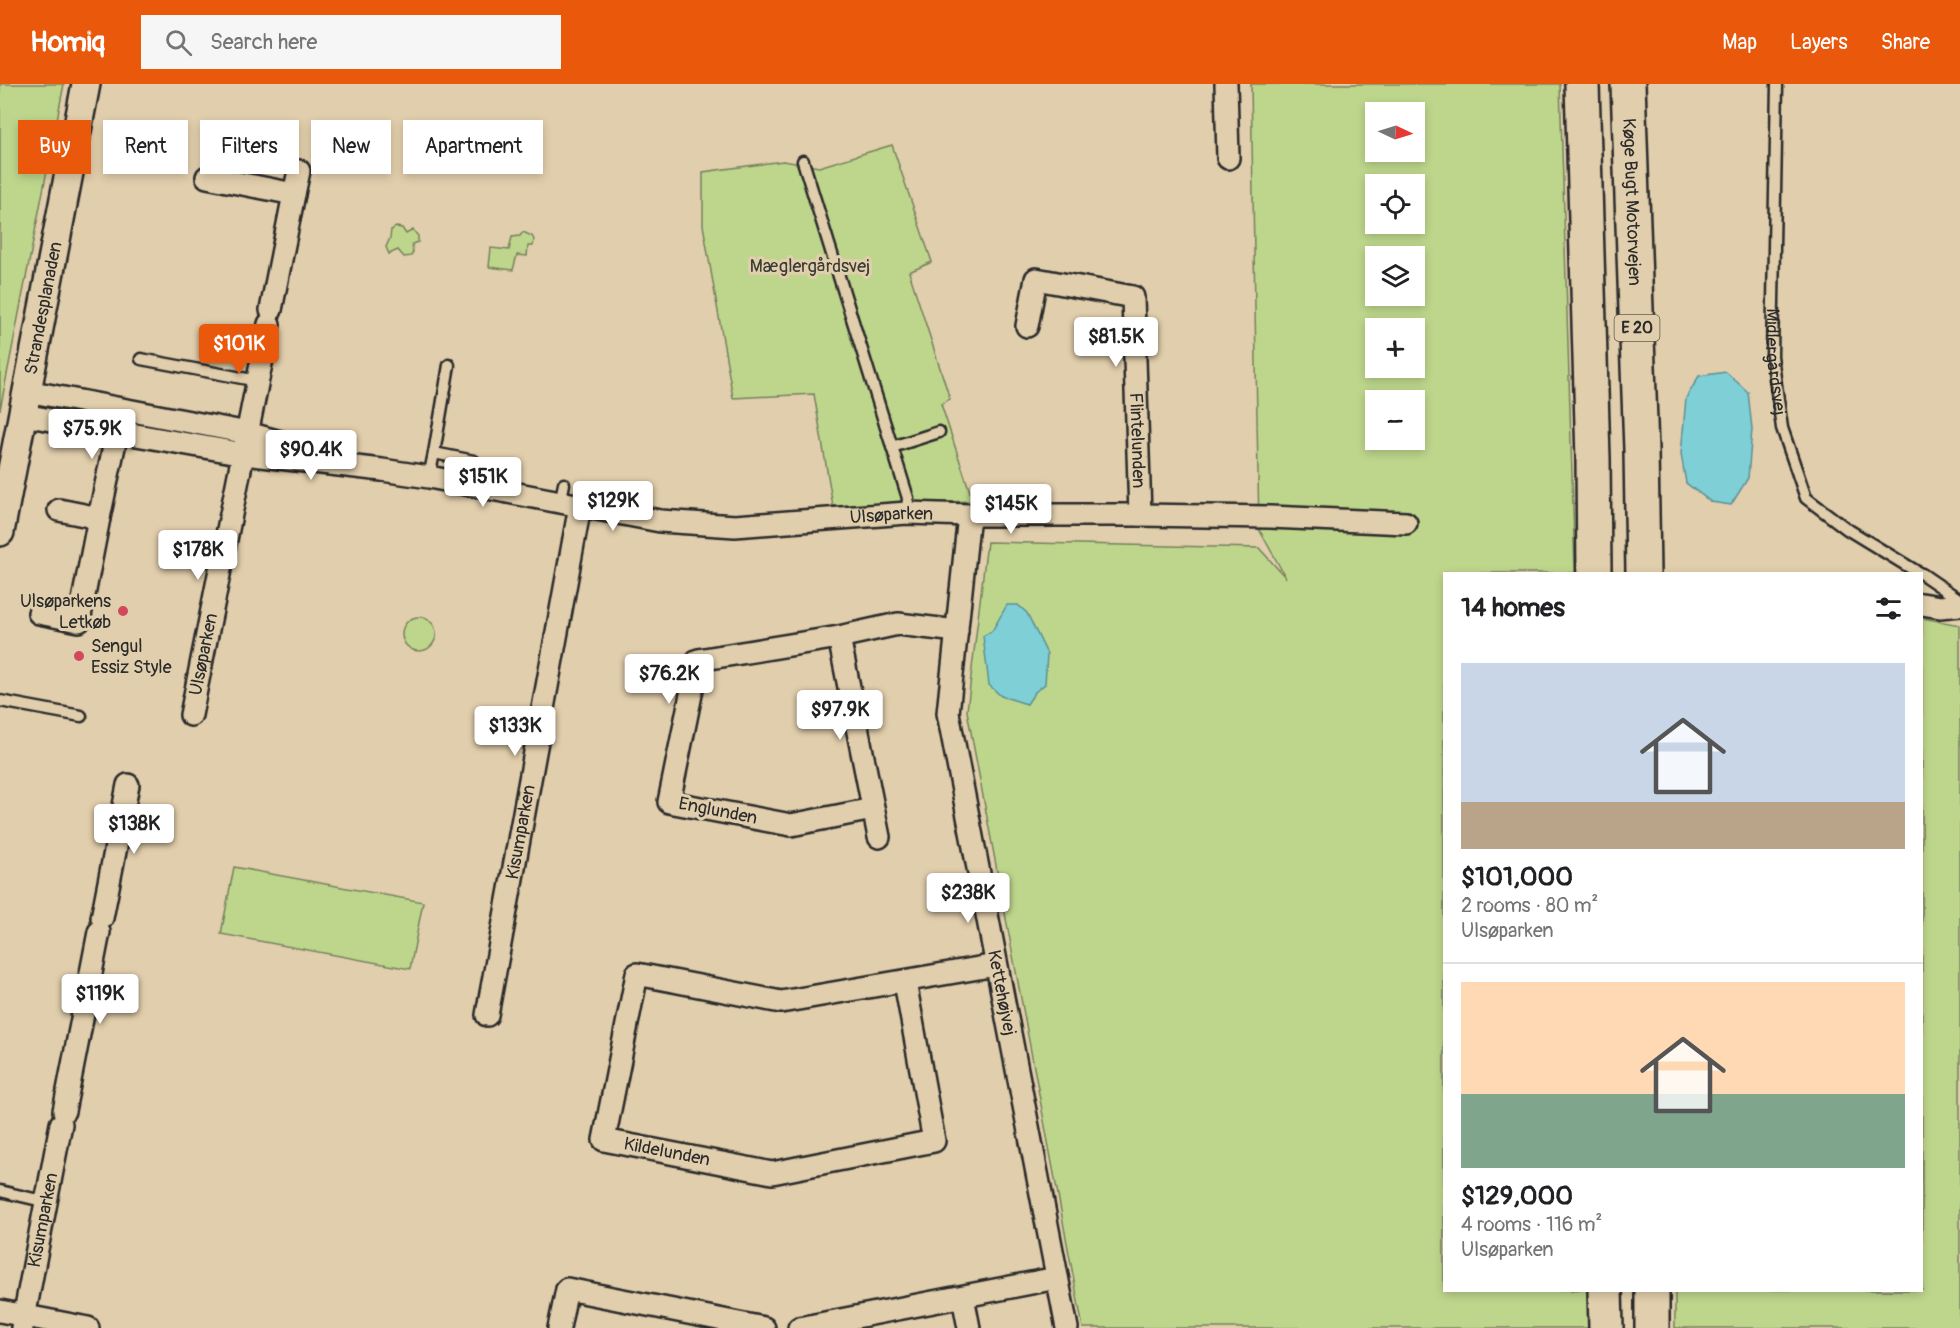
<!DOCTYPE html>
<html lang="en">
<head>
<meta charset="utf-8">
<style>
	body { margin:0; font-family:Pangolin,sans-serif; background:#f6f6f6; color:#202124; height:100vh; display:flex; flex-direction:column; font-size:22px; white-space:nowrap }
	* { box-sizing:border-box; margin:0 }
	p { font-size:20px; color:#757577 }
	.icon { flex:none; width:33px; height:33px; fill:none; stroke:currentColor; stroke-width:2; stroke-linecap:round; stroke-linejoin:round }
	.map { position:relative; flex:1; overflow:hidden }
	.sheet { position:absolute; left:1443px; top:488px; width:480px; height:720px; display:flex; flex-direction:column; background:#fff; border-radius:0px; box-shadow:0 3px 9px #0003 }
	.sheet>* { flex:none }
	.hud { position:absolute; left:18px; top:36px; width:570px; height:54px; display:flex; gap:12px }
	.needle { width:39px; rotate:94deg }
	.fabs { position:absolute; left:1365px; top:18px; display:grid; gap:12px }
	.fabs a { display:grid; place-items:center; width:60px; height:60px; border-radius:0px; background:#fff; box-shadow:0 3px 9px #0003; font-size:30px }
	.price { position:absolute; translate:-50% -51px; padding:0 14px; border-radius:6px; background:#fff; color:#222; font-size:20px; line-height:39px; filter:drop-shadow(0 2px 3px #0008) }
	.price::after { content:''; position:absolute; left:50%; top:36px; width:18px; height:14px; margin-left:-9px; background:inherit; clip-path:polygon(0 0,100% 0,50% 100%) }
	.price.current { background:#ea580c; color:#fff }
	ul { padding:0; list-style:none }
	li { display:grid; align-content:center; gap:12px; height:318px; padding:0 18px }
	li+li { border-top:2px solid #e0e0e0 }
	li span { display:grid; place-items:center; height:186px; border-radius:0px; color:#555 }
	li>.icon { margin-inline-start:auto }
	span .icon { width:108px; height:108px; fill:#fffc; stroke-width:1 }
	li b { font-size:26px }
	h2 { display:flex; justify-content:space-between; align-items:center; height:72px; padding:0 18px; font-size:26px }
	.tag { padding:0 21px; border-radius:0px; background:#fff; box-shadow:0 3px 9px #0003; font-size:21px; line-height:54px }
	.tag.current { background:#ea580c; color:#fff }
	header { display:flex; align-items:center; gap:36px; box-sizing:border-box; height:84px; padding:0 30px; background:#ea580c; color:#fff }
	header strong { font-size:28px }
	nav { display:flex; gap:33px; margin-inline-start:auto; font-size:21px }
	.search { width:420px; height:54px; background:#f6f6f6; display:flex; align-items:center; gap:15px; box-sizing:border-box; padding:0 21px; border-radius:0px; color:#757577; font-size:22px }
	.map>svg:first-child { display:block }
</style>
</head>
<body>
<header>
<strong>Homiq</strong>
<div class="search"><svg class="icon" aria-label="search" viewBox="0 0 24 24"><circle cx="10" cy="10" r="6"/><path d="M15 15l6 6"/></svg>Search here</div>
<nav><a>Map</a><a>Layers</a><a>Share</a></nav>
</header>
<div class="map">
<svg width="1960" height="1244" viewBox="0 0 1960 1244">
	<rect width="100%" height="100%" fill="#e1ceac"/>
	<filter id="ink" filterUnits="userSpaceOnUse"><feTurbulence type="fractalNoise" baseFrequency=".0167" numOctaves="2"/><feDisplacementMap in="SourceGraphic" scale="12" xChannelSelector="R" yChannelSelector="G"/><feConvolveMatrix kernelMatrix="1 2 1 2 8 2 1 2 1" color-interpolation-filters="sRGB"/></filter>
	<g filter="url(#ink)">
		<!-- green -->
		<g fill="#bed68c" stroke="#74805c" stroke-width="1.5" fill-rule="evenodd">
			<path d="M0,0H64L0,326Z"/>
			<path d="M1251,0H1560L1575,489H1444V1206H1588L1589,1244H1083L967,627L987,458L1259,464L1286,494L1259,445ZM1376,28H1414V68H1376ZM1376,100H1414V140H1376ZM1376,172H1414V212H1376ZM1376,244H1414V284H1376ZM1376,316H1414V356H1376Z"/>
			<path d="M892,61L932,178L909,188L950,315L941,320L973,417L833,422L814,310L733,314L703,141V88L783,77L819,83Z"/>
			<path d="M396,143L402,144L406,150L413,146L418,152V158L412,160L413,168L411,172L404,173L398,166L389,170L386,163L390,154L391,146Z"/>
			<path d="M523,148L532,152L534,156L533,162H528L527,172L517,171L513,186L489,183L491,164L509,166L512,153L520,152Z"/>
			<circle cx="419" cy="550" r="17"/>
			<path d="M1922,534L1960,541V1244H1675V1206H1922Z"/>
			<path d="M234,783L423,818L410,885L221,850Z"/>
		</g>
		<!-- water -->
		<g fill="#7ed0d6" stroke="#5d8e92" stroke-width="1.5">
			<path d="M1726,288L1748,308L1752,345L1748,394L1731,421L1711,418L1686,399L1681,370L1686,314L1699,292Z"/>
			<path d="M1007,521H1018L1027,529L1047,570L1045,600L1035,608L1027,620L1001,612L989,601L983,552L992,547Z"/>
		</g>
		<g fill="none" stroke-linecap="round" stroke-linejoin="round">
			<!-- service casing -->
			<g stroke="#2b2b2b" stroke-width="15">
				<g id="service">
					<path id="s1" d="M1777,0L1772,272L1782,344L1806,414L1847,445L1919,489"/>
					<path d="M803,77L908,414L907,429"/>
					<path d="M141,275L258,297"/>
					<path d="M892,363L939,348"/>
					<path d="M434,369L449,281"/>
					<path d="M429,393L434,369L474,377L482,392L480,404"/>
					<path d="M560,419L564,400"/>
					<path d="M1922,490L1960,516"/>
					<path d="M0,617L81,632"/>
					<path d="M0,1107L47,1118"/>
				</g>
			</g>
			<!-- minor casing -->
			<g stroke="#2b2b2b" stroke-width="26">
				<g id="minor">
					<path d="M1226,0L1228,74"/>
					<path d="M207,93L294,110L271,226"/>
					<path d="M294,110L299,87"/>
					<path id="s2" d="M1027,242L1036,195L1133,213L1140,431"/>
					<path d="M27,307L248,349L317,368"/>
					<path id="s3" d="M23,331L244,370L382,386L429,393L660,437L735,442L907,429L969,431H1140L1270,433L1406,439"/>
					<path id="s4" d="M969,431L948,629L1067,1244"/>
					<path d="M99,434L120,334"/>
					<path d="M1922,520L1940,523L1960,521"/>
					<path d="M39,529L79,537L99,434L59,426"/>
					<path d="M839,553L879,753"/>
					<path id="s5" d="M191,631L269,240"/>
					<path d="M873,725L791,741L669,718L698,576L839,553L898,540L957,547"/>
					<path d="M102,834L128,701"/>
					<path d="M905,898L934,1057L772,1089L604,1056L637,890L781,918L996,881"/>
					<path id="s6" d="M487,931L580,422"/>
					<path d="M64,1027L99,848"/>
					<path d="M963,1213L969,1244"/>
					<path d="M0,1227L88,1244"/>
					<path id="s7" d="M22,1244L61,1040"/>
					<path d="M559,1244L567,1205L764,1244"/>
					<path d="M799,1244L1057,1194"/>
				</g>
			</g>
			<!-- tertiary casing -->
			<g stroke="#2b2b2b" stroke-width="32">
				<g id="tertiary">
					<path id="s8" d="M0,448L86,0"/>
				</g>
			</g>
			<!-- motorway casing -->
			<g stroke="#2b2b2b" stroke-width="38">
				<g id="motorway">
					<path d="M1582,0L1593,375L1594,489"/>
					<path id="s9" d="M1628,0L1641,366L1643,489"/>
					<path d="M1605,1206L1606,1244"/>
					<path d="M1652,1206V1244"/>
				</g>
			</g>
			<!-- service -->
			<use href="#service" stroke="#e1ceac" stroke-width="10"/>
			<!-- minor -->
			<use href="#minor" stroke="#e1ceac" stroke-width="21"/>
			<!-- tertiary -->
			<use href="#tertiary" stroke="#e1ceac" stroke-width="27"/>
			<!-- motorway -->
			<use href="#motorway" stroke="#e1ceac" stroke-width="33"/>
		</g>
	</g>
	<!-- markers -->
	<g fill="#d1495b" stroke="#e1ceac" stroke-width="2">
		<circle cx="123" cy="527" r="6"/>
		<circle cx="79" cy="572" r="6"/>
	</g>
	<g text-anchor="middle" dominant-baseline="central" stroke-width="6" stroke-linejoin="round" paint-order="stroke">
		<!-- shield labels -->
		<rect fill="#e1ceac" stroke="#625c52" stroke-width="1.5" x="1614.5" y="231" width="45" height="26" rx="4.5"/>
		<g font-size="16" font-weight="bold" fill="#2b2b2b">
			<text x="1637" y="244">E 20</text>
		</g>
		<!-- street labels -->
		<g font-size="18" fill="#2b2b2b" stroke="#e1ceac">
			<text stroke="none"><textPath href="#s9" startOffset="118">Køge Bugt Motorvejen</textPath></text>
			<text stroke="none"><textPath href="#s8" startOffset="228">Strandesplanaden</textPath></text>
			<text stroke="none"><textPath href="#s1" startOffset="278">Midlergårdsvej</textPath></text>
			<text stroke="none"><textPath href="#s2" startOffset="290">Flintelunden</textPath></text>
			<text stroke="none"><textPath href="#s3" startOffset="878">Ulsøparken</textPath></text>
			<text stroke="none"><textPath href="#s5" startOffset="62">Ulsøparken</textPath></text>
			<text transform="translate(718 727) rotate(11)">Englunden</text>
			<text stroke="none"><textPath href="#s6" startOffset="186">Kisumparken</textPath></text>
			<text stroke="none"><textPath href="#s4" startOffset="484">Kettehøjvej</textPath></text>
			<text transform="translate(667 1068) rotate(11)">Kildelunden</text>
			<text stroke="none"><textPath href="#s7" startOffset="110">Kisumparken</textPath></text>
		</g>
		<!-- park labels -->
		<g font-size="18" fill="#3a3c35" stroke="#e1ceac">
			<text x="810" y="182">Mæglergårdsvej</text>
		</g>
		<!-- poi labels -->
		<g font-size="18" fill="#2b2b2b" stroke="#e1ceac" text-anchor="end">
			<text x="111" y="517">Ulsøparkens<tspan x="111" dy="21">Letkøb</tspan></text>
			<text x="91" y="562" text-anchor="start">Sengul<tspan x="91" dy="21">Essiz Style</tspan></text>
		</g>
	</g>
</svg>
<div class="fabs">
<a><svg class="needle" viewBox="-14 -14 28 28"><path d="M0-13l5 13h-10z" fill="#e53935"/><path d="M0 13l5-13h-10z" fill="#757577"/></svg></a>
<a><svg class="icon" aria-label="locate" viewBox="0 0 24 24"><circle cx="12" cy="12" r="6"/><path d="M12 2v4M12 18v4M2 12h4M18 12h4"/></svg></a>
<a><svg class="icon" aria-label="layers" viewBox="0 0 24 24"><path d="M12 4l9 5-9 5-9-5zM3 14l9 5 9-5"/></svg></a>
<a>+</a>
<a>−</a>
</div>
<b class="price" style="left:1116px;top:284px">$81.5K</b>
<b class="price current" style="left:239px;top:291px">$101K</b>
<b class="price" style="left:92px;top:376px">$75.9K</b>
<b class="price" style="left:311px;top:397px">$90.4K</b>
<b class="price" style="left:483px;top:424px">$151K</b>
<b class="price" style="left:613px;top:448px">$129K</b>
<b class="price" style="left:1011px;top:451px">$145K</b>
<b class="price" style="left:198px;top:497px">$178K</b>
<b class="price" style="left:669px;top:621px">$76.2K</b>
<b class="price" style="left:840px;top:657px">$97.9K</b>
<b class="price" style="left:515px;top:673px">$133K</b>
<b class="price" style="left:134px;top:771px">$138K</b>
<b class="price" style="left:968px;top:840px">$238K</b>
<b class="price" style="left:100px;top:941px">$119K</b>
<div class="hud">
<a class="tag current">Buy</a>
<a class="tag">Rent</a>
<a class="tag">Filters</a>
<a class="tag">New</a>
<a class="tag">Apartment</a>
</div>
<section class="sheet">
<h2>14 homes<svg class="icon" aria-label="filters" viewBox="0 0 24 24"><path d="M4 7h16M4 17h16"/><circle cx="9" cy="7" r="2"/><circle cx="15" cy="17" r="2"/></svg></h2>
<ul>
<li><span style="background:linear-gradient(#c9d6e8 75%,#b9a48a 0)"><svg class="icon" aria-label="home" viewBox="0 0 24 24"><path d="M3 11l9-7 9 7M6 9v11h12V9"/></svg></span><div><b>$101,000</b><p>2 rooms · 80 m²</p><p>Ulsøparken</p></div></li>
<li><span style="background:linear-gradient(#ffd9b3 60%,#7fa58c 0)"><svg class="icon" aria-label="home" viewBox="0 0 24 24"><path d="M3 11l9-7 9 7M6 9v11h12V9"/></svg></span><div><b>$129,000</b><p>4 rooms · 116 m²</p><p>Ulsøparken</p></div></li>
</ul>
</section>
</div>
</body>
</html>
